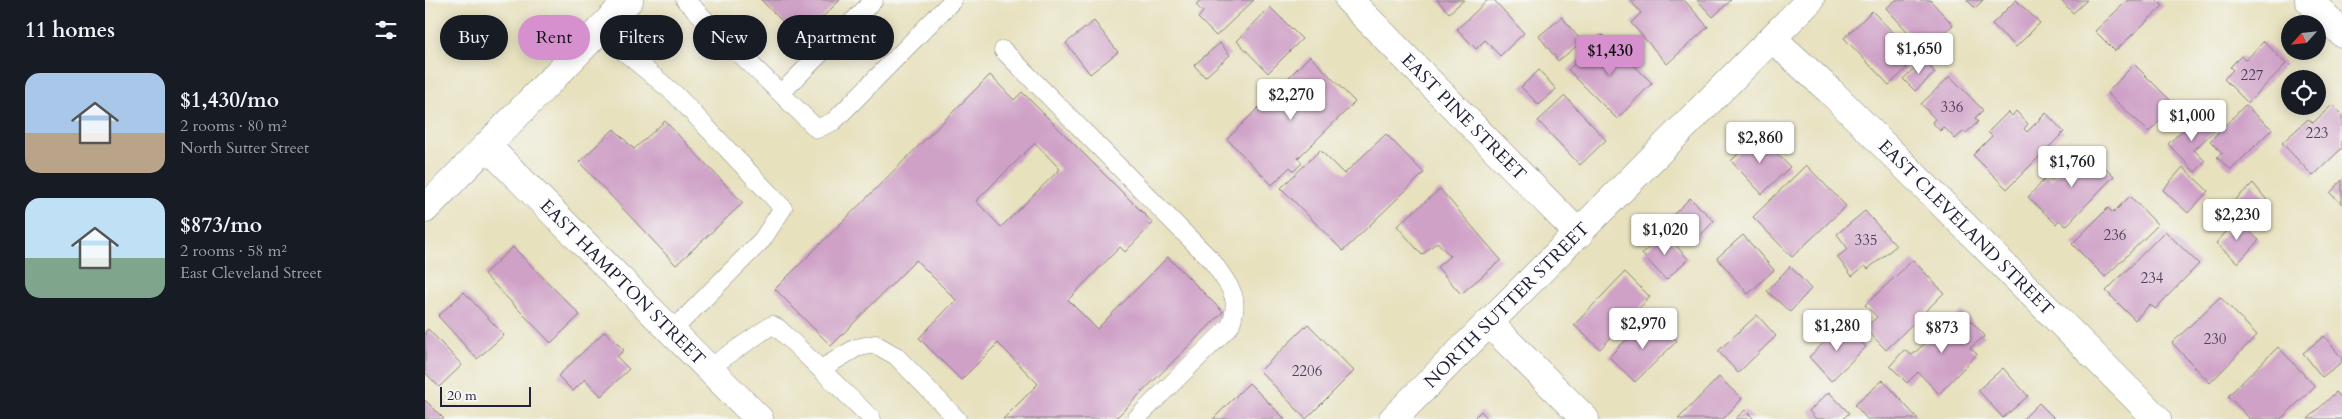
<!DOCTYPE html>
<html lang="en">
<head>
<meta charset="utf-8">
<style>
	body { margin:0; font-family:Cardo,serif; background:#20242c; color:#f1f3f6; height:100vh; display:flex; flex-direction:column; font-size:19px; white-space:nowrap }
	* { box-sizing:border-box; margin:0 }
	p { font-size:16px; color:#9ea1a6 }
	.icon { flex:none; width:28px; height:28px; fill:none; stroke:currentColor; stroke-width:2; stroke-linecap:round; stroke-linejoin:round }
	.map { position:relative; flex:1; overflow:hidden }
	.sheet { display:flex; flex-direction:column; background:#171b24; width:425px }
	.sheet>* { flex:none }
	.banner { position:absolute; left:15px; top:15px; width:475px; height:45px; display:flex; gap:10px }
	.needle { width:32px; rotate:243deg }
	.buttons { position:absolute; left:1856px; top:15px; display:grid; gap:10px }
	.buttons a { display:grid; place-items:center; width:45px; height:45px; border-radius:50%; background:#171b24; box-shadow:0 2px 12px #0003; font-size:25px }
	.scale { position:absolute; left:15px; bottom:12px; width:91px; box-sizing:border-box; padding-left:5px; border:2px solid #22223b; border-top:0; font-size:14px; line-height:18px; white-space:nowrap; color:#22223b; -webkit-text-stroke:4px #f6f6f2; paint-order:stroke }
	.price { position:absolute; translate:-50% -42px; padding:0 11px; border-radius:5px; background:#fff; color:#222; font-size:16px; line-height:32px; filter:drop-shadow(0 1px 2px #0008) }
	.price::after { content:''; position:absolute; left:50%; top:30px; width:15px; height:11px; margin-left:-8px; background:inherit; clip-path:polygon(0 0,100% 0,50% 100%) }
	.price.on { background:#d690ce; color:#111 }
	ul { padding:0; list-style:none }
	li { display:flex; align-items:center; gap:15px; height:125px; padding:0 25px }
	li span { display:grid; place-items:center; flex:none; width:140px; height:100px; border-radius:15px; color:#555 }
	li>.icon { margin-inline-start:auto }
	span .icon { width:60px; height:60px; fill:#fffc; stroke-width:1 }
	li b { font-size:21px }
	h2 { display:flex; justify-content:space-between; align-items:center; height:60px; padding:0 25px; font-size:21px }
	.pill { padding:0 18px; border-radius:22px; background:#171b24; box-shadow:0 2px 12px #0003; font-size:18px; line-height:45px }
	.pill.on { background:#d690ce; color:#111 }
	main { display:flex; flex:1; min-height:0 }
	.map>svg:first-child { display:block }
</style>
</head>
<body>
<main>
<section class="sheet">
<h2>11 homes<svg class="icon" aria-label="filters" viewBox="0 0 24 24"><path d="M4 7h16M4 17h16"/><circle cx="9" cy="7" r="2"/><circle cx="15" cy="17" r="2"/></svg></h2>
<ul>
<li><span style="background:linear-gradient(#a9c7e8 60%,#b9a48a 0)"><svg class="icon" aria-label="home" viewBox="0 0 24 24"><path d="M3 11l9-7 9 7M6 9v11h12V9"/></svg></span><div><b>$1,430/mo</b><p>2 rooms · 80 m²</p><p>North Sutter Street</p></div></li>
<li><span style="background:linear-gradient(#bfe0f5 60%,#7fa58c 0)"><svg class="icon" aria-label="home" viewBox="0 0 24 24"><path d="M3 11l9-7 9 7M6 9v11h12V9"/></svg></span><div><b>$873/mo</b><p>2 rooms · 58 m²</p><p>East Cleveland Street</p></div></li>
</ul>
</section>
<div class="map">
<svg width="1917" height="419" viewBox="0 0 1917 419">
	<rect width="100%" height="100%" fill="#f6f6f2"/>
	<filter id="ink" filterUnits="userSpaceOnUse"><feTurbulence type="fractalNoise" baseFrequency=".02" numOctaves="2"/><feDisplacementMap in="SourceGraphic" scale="10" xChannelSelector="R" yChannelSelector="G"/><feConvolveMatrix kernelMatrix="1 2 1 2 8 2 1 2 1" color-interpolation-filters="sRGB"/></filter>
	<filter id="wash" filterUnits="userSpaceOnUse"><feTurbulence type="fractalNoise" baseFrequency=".0096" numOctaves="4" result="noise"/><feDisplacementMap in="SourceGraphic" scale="20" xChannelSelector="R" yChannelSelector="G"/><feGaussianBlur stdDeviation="1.12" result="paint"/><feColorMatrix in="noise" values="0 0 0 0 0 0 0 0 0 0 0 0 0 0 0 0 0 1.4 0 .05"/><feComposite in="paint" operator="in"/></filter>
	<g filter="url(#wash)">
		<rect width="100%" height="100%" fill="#e7e1be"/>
		<g id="blocks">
			<!-- building -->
			<g fill="#cfa1c7" fill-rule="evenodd">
				<path d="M336,0H415L375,39Z"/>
				<path d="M775,0H829L791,36L773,18L778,12L771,5Z"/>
				<path d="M1012,0H1039L1024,13Z"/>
				<path d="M1063,0H1069L1099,33L1075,56L1060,40L1051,49L1032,29Z"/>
				<path d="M1205,0H1259L1283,27L1242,64L1206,23L1216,13Z"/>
				<path d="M1272,0H1306L1288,17Z"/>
				<path d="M1471,0H1505L1528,25L1508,44L1499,35L1492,42L1461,8Z"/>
				<path d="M1542,0H1558L1550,8Z"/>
				<path d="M1591,0L1615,23L1591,47L1567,24Z"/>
				<path d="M1636,0H1662L1648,13Z"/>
				<path d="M1703,0H1732L1738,6L1690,51L1670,31Z"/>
				<path d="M845,7L877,39L843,73L812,41Z"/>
				<path d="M1447,11L1485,50L1474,60L1482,68L1464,85L1419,38Z"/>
				<path d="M1137,17L1157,42L1133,61L1114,36Z"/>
				<path d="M669,21L693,52L665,74L641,43Z"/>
				<path d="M1178,35L1227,83L1192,119L1143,70Z"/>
				<path d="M1839,41L1861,64L1823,103L1799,79L1808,70L1805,67L1816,56L1821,60Z"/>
				<path d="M795,43L805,55L780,77L769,65Z"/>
				<path d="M885,56L930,102L873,158L877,163L869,171L865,167L847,185L802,139Z"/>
				<path d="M1499,59L1510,73L1490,91L1478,79Z"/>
				<path d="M1709,64L1750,105L1724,132L1682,93Z"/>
				<path d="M1114,70L1131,89L1114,105L1096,87Z"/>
				<path d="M565,75L589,100L597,92L728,223L700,252L695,247L643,300L672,329L743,257L798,312L690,419H578L613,384L573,343L536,380L494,338L531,300L491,260L406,346L350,289ZM610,143L635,169L576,227L551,201Z"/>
				<path d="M1525,76L1558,110L1550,118L1553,122L1541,133L1539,131L1530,139L1519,127L1515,131L1507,122L1510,119L1496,104Z"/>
				<path d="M1140,96L1181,140L1155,165L1113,121Z"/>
				<path d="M1820,105L1847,129L1806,170L1792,157L1797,153L1785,141Z"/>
				<path d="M1907,105L1917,115V148L1888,176L1857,143L1883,119L1888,123Z"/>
				<path d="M1591,111L1603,124L1599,129L1602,132L1621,113L1639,132L1582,189L1548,155L1567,136L1563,132L1583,112L1587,116Z"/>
				<path d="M1773,115L1789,131L1769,150L1780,161L1770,172L1743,144Z"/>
				<path d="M240,121L318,203L251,265L154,162L189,129L209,149Z"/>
				<path d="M961,134L999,173L918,251L856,188L895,150L919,174Z"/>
				<path d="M1333,134L1365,167L1337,194L1306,161Z"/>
				<path d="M1659,147L1689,176L1641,226L1634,220L1631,224L1603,197L1622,177L1626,181Z"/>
				<path d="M1381,165L1421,206L1367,257L1328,217Z"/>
				<path d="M1758,167L1783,191L1763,213L1738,190Z"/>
				<path d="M1917,180V204L1905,193Z"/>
				<path d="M1828,183L1846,205L1826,224L1806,204Z"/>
				<path d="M1015,189L1076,260L1036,294L1012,267L1025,256L1012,242L997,255L972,226Z"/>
				<path d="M1705,196L1733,225L1680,277L1647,244L1683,208L1688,213Z"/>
				<path d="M1265,198L1289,221L1270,241L1246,217Z"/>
				<path d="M1440,211L1471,246L1443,269L1440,266L1427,276L1412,257L1423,249L1412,234Z"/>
				<path d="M1812,220L1834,240L1813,263L1791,243Z"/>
				<path d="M1740,231L1774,264L1730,309L1725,304L1710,320L1681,291Z"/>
				<path d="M1240,233L1263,259L1241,280L1217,254Z"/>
				<path d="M1318,235L1349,270L1323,294L1292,258Z"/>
				<path d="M88,247L155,315L126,343L59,274Z"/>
				<path d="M1488,260L1519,293L1461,350L1440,328L1452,317L1440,305Z"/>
				<path d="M1365,266L1386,289L1365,312L1342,291Z"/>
				<path d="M1200,272L1225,297L1175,349L1149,325Z"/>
				<path d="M39,292L79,335L52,359L13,316Z"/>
				<path d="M1795,297L1832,335L1785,383L1747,343Z"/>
				<path d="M1537,311L1560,336L1545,348L1552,354L1514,394L1493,372L1482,383L1465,366L1479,350L1487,355Z"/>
				<path d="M1332,315L1351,336L1313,373L1293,351Z"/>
				<path d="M1231,320L1252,341L1210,382L1184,357L1217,324L1222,330Z"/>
				<path d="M1419,323L1441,347L1406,381L1384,357Z"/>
				<path d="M883,324L929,371L881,419L835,371Z"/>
				<path d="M3,329L37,365L14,387L0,372V332Z"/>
				<path d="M180,331L199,350L192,357L204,369L176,396L160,379L148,391L133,376Z"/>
				<path d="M1899,336L1917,358V362L1897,377L1878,353Z"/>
				<path d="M1853,347L1890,386L1856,419H1825L1803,396Z"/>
				<path d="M1578,368L1603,396L1578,418L1553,390Z"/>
				<path d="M1294,377L1317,399L1298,419H1253Z"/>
				<path d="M1458,380L1493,419H1442L1430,405Z"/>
				<path d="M824,383L860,419H788Z"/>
				<path d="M1404,392L1424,413L1418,419H1391L1384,411Z"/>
				<path d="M1911,392L1917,398V419H1883Z"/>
				<path d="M0,400L19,419H0Z"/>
				<path d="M1614,403L1630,419H1598Z"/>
				<path d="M1320,410L1329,419H1310Z"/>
				<path d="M1056,411L1063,419H1048Z"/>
			</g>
		</g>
	</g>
	<g filter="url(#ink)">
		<use href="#blocks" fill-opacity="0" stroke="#84827c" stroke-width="1"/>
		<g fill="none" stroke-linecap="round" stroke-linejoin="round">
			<!-- service casing -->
			<g stroke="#84827c" stroke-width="19">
				<g id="service">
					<path d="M260,0L392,129L409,121L528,0"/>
					<path d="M174,31L250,94L358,208L337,240L247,331"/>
					<path d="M578,50L787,261C804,286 817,296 805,326L711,419"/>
					<path d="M356,93L449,0"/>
					<path d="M284,368L347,325L353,328L447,419"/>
					<path d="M396,369L431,348L450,344L471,356L532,419"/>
				</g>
			</g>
			<!-- minor casing -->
			<g stroke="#84827c" stroke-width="29">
				<g id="minor">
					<path id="s1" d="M924,0L1154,234"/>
					<path d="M1884,0L1917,33"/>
					<path id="s2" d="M1348,39L1405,91L1732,419"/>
					<path id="s3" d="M63,147L334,419"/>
					<path d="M1064,323L1160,419"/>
					<path id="s4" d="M968,419L1385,0"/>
				</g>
			</g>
			<!-- tertiary casing -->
			<g stroke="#84827c" stroke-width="29">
				<path id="tertiary" d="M0,209L204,0"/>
			</g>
			<!-- service -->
			<use href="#service" stroke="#fff" stroke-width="18"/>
			<!-- minor -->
			<use href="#minor" stroke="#fff" stroke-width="28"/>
			<!-- tertiary -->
			<use href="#tertiary" stroke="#fff" stroke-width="28"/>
		</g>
	</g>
	<g text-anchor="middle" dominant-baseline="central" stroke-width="4" stroke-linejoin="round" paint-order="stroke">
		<!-- number labels -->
		<g font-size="15" fill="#4d425e">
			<text x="1827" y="75">227</text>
			<text x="1527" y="107">336</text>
			<text x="1892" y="133">223</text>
			<text x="1690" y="235">236</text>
			<text x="1441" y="240">335</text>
			<text x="1727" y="278">234</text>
			<text x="1790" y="339">230</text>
			<text x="882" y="371">2206</text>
		</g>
		<!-- street labels -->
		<g font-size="18" fill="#22223b" stroke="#f6f6f2">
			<text stroke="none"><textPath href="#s1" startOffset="164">EAST PINE STREET</textPath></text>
			<text stroke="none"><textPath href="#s2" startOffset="270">EAST CLEVELAND STREET</textPath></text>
			<text stroke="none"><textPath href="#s3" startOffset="191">EAST HAMPTON STREET</textPath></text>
			<text stroke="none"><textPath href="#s4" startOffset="161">NORTH SUTTER STREET</textPath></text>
		</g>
	</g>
</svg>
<div class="buttons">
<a><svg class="needle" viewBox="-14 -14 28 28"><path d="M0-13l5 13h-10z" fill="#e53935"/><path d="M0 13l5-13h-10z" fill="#9ea1a6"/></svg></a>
<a><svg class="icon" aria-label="locate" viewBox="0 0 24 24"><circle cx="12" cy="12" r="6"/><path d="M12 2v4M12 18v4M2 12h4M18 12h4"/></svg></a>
</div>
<div class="scale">20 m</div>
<b class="price" style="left:1494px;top:75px">$1,650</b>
<b class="price on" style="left:1185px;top:77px">$1,430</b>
<b class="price" style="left:866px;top:121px">$2,270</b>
<b class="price" style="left:1767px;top:142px">$1,000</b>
<b class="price" style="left:1335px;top:164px">$2,860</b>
<b class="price" style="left:1647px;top:188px">$1,760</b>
<b class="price" style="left:1812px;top:241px">$2,230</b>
<b class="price" style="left:1240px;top:256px">$1,020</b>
<b class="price" style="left:1218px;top:350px">$2,970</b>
<b class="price" style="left:1412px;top:352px">$1,280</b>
<b class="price" style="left:1517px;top:354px">$873</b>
<div class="banner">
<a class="pill">Buy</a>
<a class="pill on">Rent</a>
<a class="pill">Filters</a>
<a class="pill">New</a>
<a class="pill">Apartment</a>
</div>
</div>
</main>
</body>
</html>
